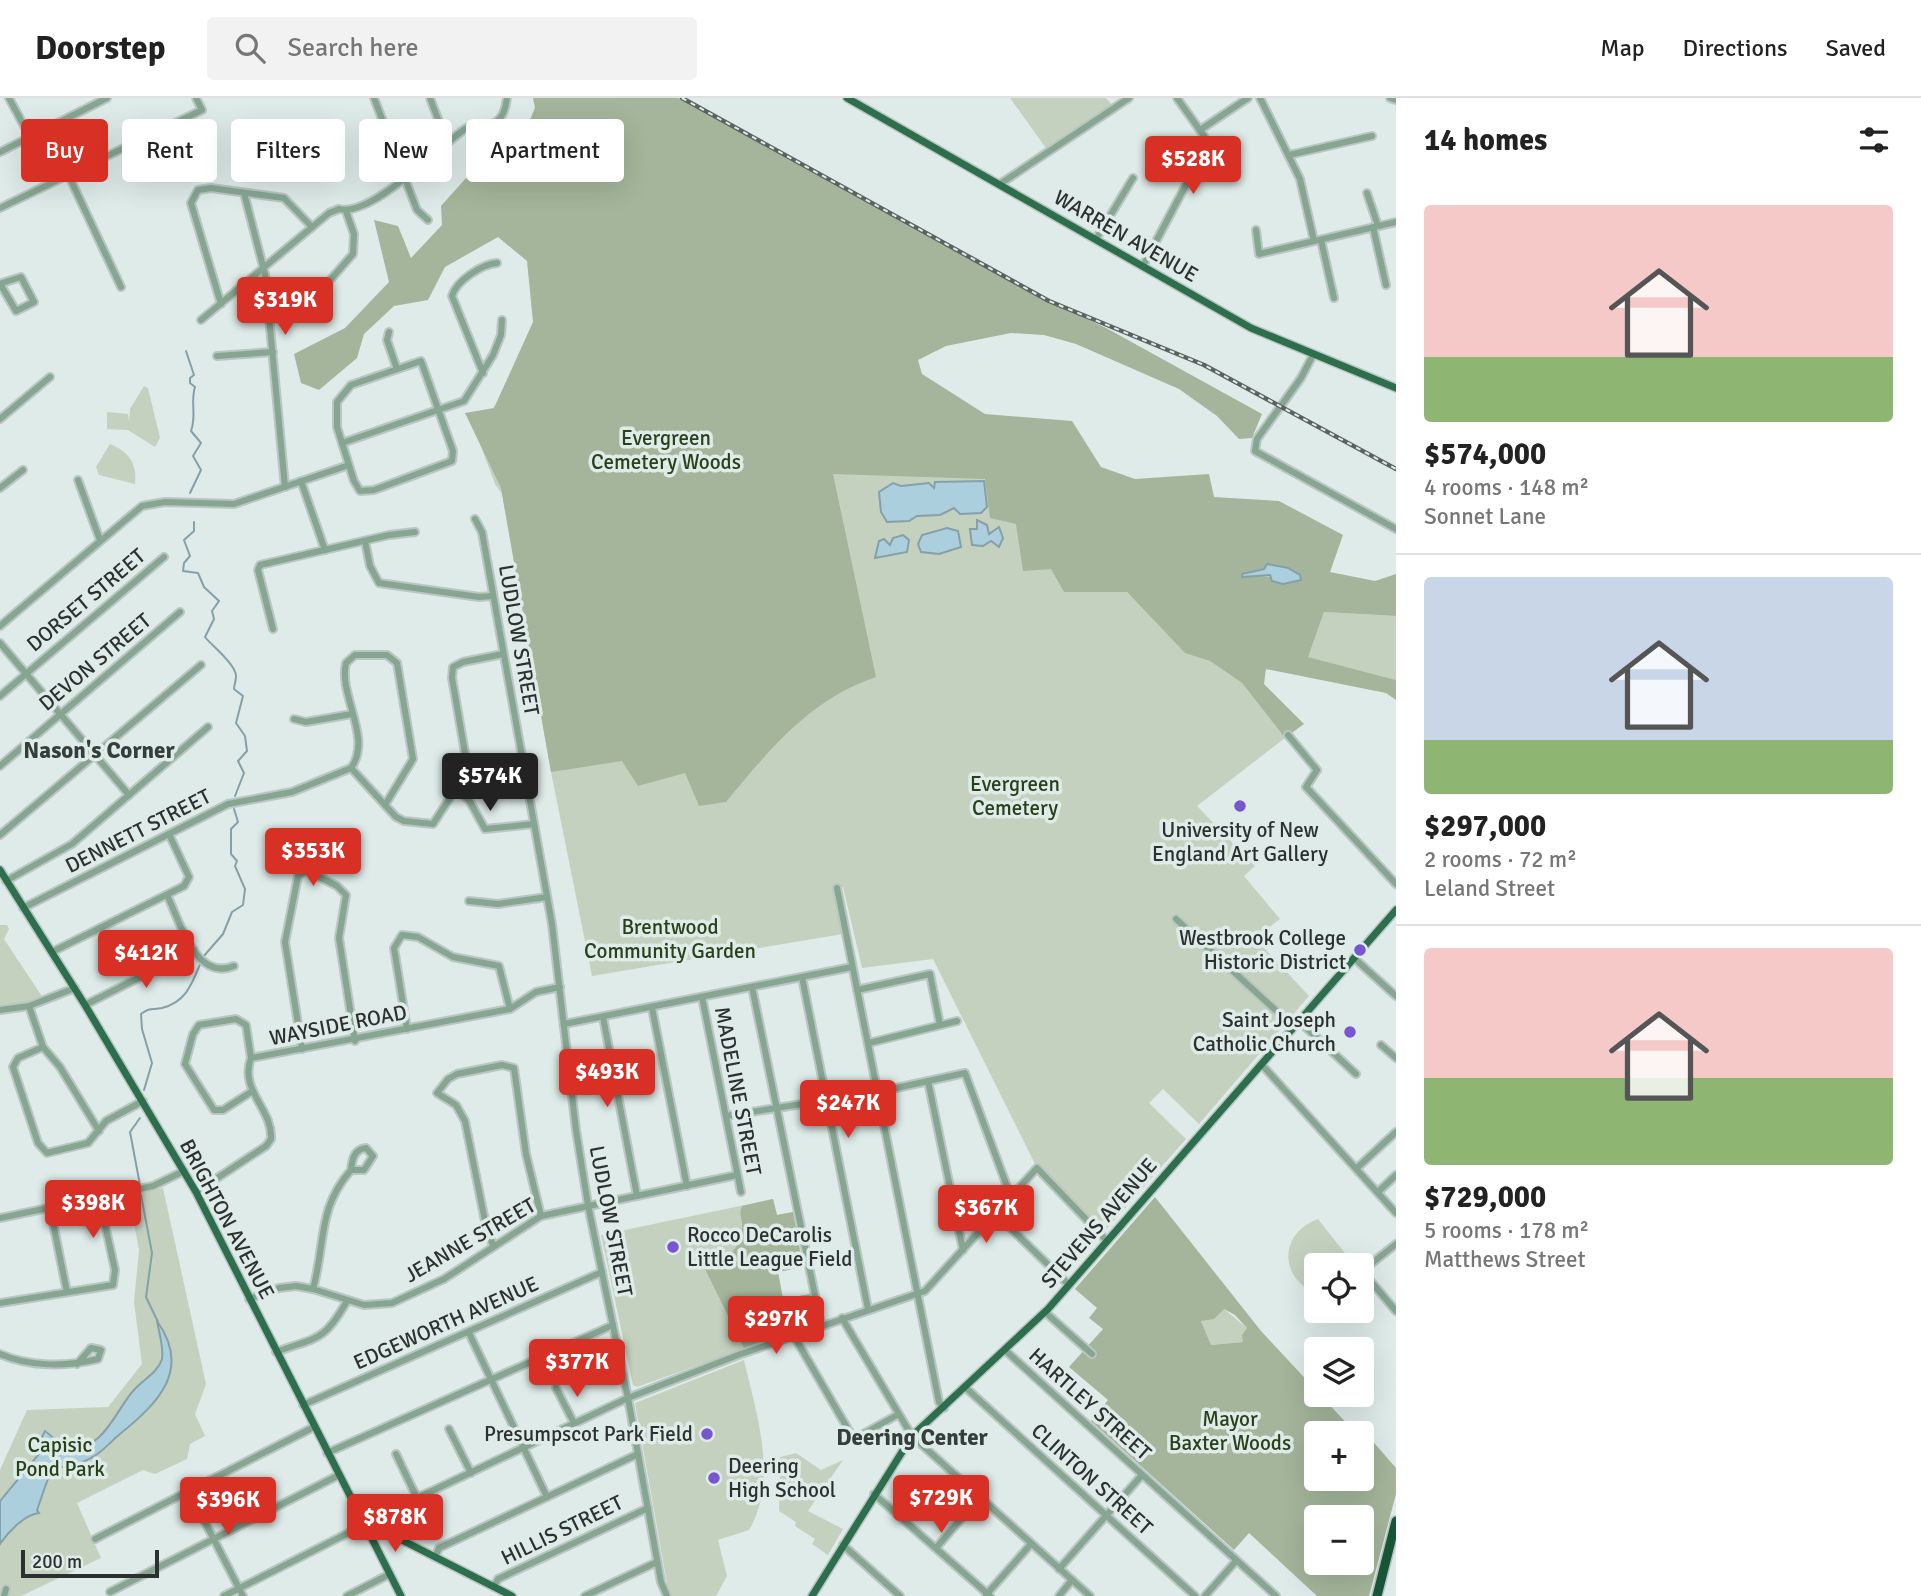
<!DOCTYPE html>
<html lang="en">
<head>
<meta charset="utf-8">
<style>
	body { margin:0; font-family:Signika,sans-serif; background:#f2f2f2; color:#222; height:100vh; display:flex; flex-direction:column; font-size:26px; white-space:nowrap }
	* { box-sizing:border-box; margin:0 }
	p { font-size:23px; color:#767676 }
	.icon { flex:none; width:38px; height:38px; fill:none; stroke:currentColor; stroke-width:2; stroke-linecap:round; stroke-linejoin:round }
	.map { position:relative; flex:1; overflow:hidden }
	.side { display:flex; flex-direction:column; background:#fff; width:525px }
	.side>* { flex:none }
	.hud { position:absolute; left:21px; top:21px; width:665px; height:63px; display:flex; gap:14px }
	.tools { position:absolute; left:1304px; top:1155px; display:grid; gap:14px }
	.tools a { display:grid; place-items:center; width:70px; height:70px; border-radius:7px; background:#fff; box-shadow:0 7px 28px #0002; font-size:35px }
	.scale { position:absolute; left:21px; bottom:18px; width:138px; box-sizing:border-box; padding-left:7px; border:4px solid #2c312f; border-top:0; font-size:19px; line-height:24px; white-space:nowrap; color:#2c312f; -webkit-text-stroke:5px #deebe8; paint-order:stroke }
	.price { position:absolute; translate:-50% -60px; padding:0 16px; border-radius:7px; background:#d93025; color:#fff; font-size:23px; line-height:46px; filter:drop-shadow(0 2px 4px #0008) }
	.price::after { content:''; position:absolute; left:50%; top:42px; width:21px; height:16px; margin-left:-10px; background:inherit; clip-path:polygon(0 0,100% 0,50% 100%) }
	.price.current { background:#222; color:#fff }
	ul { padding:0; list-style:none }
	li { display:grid; align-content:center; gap:14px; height:371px; padding:0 28px }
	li+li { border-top:2px solid #e0e0e0 }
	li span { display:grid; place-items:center; height:217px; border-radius:7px; color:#555 }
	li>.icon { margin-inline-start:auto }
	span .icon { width:126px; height:126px; fill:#fffc; stroke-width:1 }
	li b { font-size:30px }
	h2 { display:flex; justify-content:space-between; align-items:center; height:84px; padding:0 28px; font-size:30px }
	.chip { padding:0 24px; border-radius:7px; background:#fff; box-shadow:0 7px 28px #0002; font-size:24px; line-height:63px }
	.chip.current { background:#d93025; color:#fff }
	header { display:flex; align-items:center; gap:42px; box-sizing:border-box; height:98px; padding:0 35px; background:#fff; border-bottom:2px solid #e0e0e0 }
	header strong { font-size:33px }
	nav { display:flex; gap:38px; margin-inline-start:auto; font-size:24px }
	.search { width:490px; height:63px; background:#f2f2f2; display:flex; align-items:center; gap:18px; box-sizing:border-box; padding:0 24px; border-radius:7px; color:#767676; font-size:26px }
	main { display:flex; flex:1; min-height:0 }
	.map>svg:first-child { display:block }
</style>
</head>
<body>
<header>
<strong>Doorstep</strong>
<div class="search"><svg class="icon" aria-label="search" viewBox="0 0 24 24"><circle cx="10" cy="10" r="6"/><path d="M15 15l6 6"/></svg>Search here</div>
<nav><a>Map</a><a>Directions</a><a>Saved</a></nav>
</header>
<main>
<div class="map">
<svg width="1396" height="1498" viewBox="0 0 1396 1498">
	<rect width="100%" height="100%" fill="#deebe8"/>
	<!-- green -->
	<g fill="#c5d1bf">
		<path d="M539,0H600L929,355L1054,339L1086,452L1185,554L1210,563L1242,585L1285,640L1197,708L1255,768L1244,778L1280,821L1255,840L1309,898L1199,1026L1163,991L1149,1005L1186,1041L1104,1134L1037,1070L933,861L862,870L843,789L833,791L843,836L592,878L551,674L502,396L495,386L477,338L518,269L545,200L490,85L506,78Z"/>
		<path d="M1010,0H1106L1113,8L1048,53Z"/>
		<path d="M144,288L148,290L160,340L155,349L128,332L107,331V314L128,316L129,324L130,311Z"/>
		<path d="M110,346C129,354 137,365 135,386L99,377L96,369Z"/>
		<path d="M1324,514L1396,518V582L1307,559Z"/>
		<path d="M0,827H7L9,831L4,841L43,900L22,908L0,910Z"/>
		<path d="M163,1090L206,1286L195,1316L205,1338L190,1346L187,1361L155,1376L143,1372L77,1405L101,1460L21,1498H0V1372L27,1312L108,1309L142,1266L134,1204L139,1152L129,1099Z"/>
		<path d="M773,1101L777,1117L793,1114L803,1169L778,1174L783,1201L810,1196L816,1225L637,1289L633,1287L601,1137Z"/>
		<path d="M1318,1121L1348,1159L1341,1167H1316L1315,1195C1278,1178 1280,1135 1318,1121Z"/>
		<path d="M1224,1211L1247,1230L1243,1244L1211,1247L1201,1223Z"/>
		<path d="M744,1262C756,1314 779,1382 749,1432L718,1442L727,1478L716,1498H672L668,1491L635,1305Z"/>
		<path d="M796,1355L821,1372L843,1362L808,1413L843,1431L828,1457L812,1446L815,1441L795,1428L796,1424L779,1413L780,1359Z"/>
	</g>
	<!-- forest -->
	<g fill="#a4b59b" fill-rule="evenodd">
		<path d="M533,0H678L916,128L1031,194L1108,231L1262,316L1252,340L1239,341L1217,318L1179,291L1076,246L1044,237L1011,235L946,248L918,262L922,276L985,316L1072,323L1101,369L1135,381L1209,376L1214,399L1279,403L1343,437L1330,474L1375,483L1396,476V518L1324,514L1308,559L1396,582V602L1386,595L1266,571L1264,586L1304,626L1285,640L1242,585L1210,563L1185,555L1127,494H1064L1051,471L1023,473L1016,426L990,420L985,381L833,376L876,579C810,601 769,652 726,704L699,708L685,675L638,688L622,663L551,674L501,390L465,315L494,310L533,224L527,163L498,139L445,169L428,202L394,208L364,236L357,260L319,292L301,285L294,256L345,230L389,184L374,122L398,128L411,160L442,127L441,108L492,51L515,61L535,10ZM1264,471L1292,473L1300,477V482L1242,476Z"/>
		<path d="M1155,1099L1261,1233L1316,1292V1297H1320L1356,1335H1316V1381H1362V1335H1359L1362,1331L1396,1370V1396L1369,1498H1317L1249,1435L1234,1452L1091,1323L1108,1302L1069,1269L1103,1231L1089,1220L1097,1210L1075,1191ZM1224,1211L1235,1217L1247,1230L1242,1237L1243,1244L1211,1247L1201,1223L1214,1221ZM1316,1419H1362V1437L1373,1442L1369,1452L1362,1446V1465H1316Z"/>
		<path d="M773,1101L777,1117L793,1114L803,1169L778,1174L783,1201L810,1196L816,1225L744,1250L703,1167C726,1163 744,1150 742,1125C741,1117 739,1115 742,1108Z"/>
	</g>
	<!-- water -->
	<g fill="#accfdd" stroke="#86a0a9" stroke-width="2">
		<path d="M984,383L987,409L981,415L960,416L954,410L940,417L917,418L909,423L887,424L881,414L879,394L893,385L901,388L929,385L934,390L935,384Z"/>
		<path d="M977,422L987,427L989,436L999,429L1003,440L999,449L991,443L983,448L972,447L970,431H977Z"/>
		<path d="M947,430L958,433L961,449L939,456L921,454L918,446L922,437Z"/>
		<path d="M903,437L909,442L907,454L875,460L879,443L884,441L890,447L893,440Z"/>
		<path d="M1267,466L1288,470L1300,477L1301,482L1283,486L1272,483L1270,477L1242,479V476L1264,471Z"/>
		<path d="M157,1223C192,1272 158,1305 120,1336C111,1343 102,1355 91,1360C77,1368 65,1367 51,1372L37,1412L39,1415C24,1417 8,1434 0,1446V1403L39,1356V1345L45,1333C51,1337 59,1347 67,1349C102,1356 116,1312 133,1293C142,1282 158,1275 162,1261C164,1249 159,1235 157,1223Z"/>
	</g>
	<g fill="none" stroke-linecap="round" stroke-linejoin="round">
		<!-- stream -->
		<g stroke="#86a0a9" stroke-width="2">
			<path d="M186,253L194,277L190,280V285L195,289C190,304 197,318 191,333L201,345L193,358L201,372L190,395"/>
			<path d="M194,424V433L184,442L190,458L184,465L183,473L198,475L204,489L219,503L212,513L214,521L205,539C211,547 237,567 236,579C236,583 234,587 234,591L243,598L236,625L245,638L247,653L238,663L244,675L235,698"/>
			<path d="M203,859L223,836L232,814L243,807L245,791L235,768L237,763L231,756V731L238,724L234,711"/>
			<path d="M144,992L152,965L142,931L141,916C150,909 152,912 162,910C186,904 192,886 201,864"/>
			<path d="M140,1020L130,1034L140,1087"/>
			<path d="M141,1097L152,1155L146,1199L158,1224"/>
		</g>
		<!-- minor casing -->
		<g stroke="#bac6c3" stroke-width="10">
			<g id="minor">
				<path d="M9,0L30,39"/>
				<path d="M374,0L417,112L428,122"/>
				<path d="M430,0L447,45"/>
				<path d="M1260,0L1300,81L1314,143"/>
				<path d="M1390,0L1396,2"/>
				<path d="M1200,32L1248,0"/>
				<path d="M0,54L107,0"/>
				<path d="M1289,57L1372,38"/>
				<path d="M68,76L121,189"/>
				<path d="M1000,86L1129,0"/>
				<path d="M244,95L265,176L285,389"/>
				<path d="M1367,95L1378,128"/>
				<path d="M0,110L202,12L196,0"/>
				<path d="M1373,129L1386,187"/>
				<path d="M1256,132L1259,156L1396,124"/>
				<path d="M1096,141L1133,80"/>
				<path d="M1321,142L1334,200"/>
				<path d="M1143,168L1207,47L1204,38L1177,0"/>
				<path d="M21,179L34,204L16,213L2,189V185Z"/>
				<path d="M221,206L191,105L198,92L211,90L284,100L312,129"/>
				<path d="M269,221L292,219L302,214L353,156L354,136L346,113"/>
				<path d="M201,222L329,115L339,111C372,119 437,50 465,31C475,24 487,30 496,24C504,19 506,8 507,0"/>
				<path d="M389,234L387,242L397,271"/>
				<path d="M1313,257L1301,280L1257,341L1255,353L1396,431"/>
				<path d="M217,258L273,254"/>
				<path d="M421,263L453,353L452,363L374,392L360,393L354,383L337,329V304L351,287Z"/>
				<path d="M483,275L452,198C456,183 482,166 497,165"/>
				<path d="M0,321L50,279"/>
				<path d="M342,345L464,303L493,257L501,237L502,222"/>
				<path d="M78,382L100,442"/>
				<path d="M301,383L325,452"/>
				<path d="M0,390L23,372"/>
				<path d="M475,421L482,434L552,826L576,1032L588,1107L628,1300L661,1484L667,1498"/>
				<path d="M365,443L370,468L379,485L479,499L493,498"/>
				<path d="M0,528L142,408L165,404L234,406L349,367"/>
				<path d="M273,531L258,472L260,467L389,437L415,434"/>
				<path d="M0,545L129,697"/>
				<path d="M0,598L164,459"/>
				<path d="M294,621L306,624L352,616"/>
				<path d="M1288,637L1317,672L1306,689L1396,786"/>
				<path d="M0,668L180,514"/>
				<path d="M351,670L396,719L404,723L433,726L468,672L452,580L453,569L463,564L503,556"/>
				<path d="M351,670C373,640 338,597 346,565L355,557H387L397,565L413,661L385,707"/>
				<path d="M457,693L469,702L485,731L534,726"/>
				<path d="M0,737L201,567"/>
				<path d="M6,783L72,746L208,629"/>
				<path d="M837,790L939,1304L944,1310"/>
				<path d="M167,797C180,823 195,884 234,868"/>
				<path d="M469,803L498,806L547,799"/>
				<path d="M23,810L228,706L292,694L351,670"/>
				<path d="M1176,821L1294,929"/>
				<path d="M52,854L184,788L189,779L169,736"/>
				<path d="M1354,860L1396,898"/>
				<path d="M802,879L868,1211"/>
				<path d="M752,889L821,1227"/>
				<path d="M857,892L930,876L940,927"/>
				<path d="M702,899L741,1094"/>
				<path d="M85,907L194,852"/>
				<path d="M29,908L43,949L60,969L99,1033"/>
				<path d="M652,910L687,1088"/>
				<path d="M0,912L29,908L75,890"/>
				<path d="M603,919L637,1098"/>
				<path d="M1299,923L1356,976"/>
				<path d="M564,926L852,869"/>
				<path d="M407,931L394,850L402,837L418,839L453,859L499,868L510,911"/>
				<path d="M869,945L957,923"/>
				<path d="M1381,947L1396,960"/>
				<path d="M43,949L18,960L13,969L38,1045L47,1055L88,1045L106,1023L143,1003"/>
				<path d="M302,951L285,844L298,778L306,772L337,788L346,797L339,840L355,943"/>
				<path d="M251,960L246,927L236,921L199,927L193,936L185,966L214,1012H223L251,994"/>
				<path d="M1262,967L1396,1115"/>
				<path d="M928,983L963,1152"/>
				<path d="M726,1018L878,994L965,975L1011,1099"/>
				<path d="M1357,1070L1396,1034"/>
				<path d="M196,1094L266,1048L271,1041C273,1011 239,993 251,960L510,911L536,894L560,889"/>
				<path d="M1378,1094L1396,1077"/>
				<path d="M50,1110L67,1194"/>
				<path d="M996,1116L1069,1187"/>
				<path d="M0,1120L153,1088L184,1073"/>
				<path d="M493,1147L487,1133L465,1023L456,1007L437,995L448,981L457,976L502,967L514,970L526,1056L541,1118"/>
				<path d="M1362,1173L1396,1213"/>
				<path d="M1362,1173L1396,1146"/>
				<path d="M313,1191C326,1144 317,1111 351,1072H364L373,1058L366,1050C354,1051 352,1062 351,1072"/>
				<path d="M249,1201L279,1190L296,1188L313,1191L364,1207L392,1205L444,1181L541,1118L737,1077"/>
				<path d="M0,1205L113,1187L115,1172L99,1099"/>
				<path d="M1045,1214L1092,1256"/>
				<path d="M842,1220L912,1338L1090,1498"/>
				<path d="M469,1235L547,1399"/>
				<path d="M794,1238L852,1338L856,1340L897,1317"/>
				<path d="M1006,1253L1276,1498"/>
				<path d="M276,1254C317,1239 324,1244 347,1203"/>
				<path d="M0,1256C30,1269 66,1269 98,1261L101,1252L91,1250L77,1266"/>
				<path d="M556,1290L574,1325"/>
				<path d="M966,1290L1195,1498"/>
				<path d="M303,1307L602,1174"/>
				<path d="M449,1331L471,1375"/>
				<path d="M327,1355L613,1227"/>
				<path d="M396,1356L417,1400"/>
				<path d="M189,1393L243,1498"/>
				<path d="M874,1396L990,1498"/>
				<path d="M95,1441L314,1329"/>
				<path d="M843,1447L900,1498"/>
				<path d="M936,1450L979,1400"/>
				<path d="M435,1459L439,1450L638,1356"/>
				<path d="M1059,1471L1142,1377"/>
				<path d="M494,1489L498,1481L648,1410"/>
				<path d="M110,1494L339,1377"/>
				<path d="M986,1497L1031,1446"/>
				<path d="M4,1498L6,1491"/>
				<path d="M224,1498L417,1400L628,1300L738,1257L925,1193L1037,1070L1107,1143"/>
				<path d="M347,1498L390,1476"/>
				<path d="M585,1498L657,1464"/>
				<path d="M1059,1498L1072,1482"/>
				<path d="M1205,1498L1236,1463"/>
			</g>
		</g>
		<!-- major casing -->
		<g stroke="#bac6c3" stroke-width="10">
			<g id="major">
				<path d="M847,0L1251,230L1396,290"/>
				<path d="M0,772L85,907L196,1094L401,1498"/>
				<path d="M365,1427L380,1431L512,1498"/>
				<path d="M812,1498L912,1338L1048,1211L1396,812"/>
			</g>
		</g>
		<!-- highway casing -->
		<g stroke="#bac6c3" stroke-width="12">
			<path id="highway" d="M1377,1498L1396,1423"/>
		</g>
		<!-- minor -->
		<use href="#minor" stroke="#86a692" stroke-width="6"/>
		<!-- major -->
		<use href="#major" stroke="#2d6e4c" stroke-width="7"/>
		<!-- highway -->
		<use href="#highway" stroke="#195738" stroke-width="9"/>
		<!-- rail casing -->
		<g stroke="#5b6260" stroke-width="4.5">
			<path id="rail" d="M682,0L1049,203L1204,267L1396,371"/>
		</g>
		<!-- rail -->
		<use href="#rail" stroke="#deebe8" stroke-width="2" stroke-dasharray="5" stroke-linecap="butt"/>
	</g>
	<!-- markers -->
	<g fill="#7756cf" stroke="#deebe8" stroke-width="2.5">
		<circle cx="1240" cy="708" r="7"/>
		<circle cx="1360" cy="852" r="7"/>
		<circle cx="1350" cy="934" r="7"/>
		<circle cx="673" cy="1149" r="7"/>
		<circle cx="707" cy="1336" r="7"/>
		<circle cx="714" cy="1380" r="7"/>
	</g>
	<g text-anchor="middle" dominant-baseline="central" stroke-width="7" stroke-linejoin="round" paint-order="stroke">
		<!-- street labels -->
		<g font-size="21" fill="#2c312f" stroke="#deebe8">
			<text transform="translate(1126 138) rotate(30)">WARREN AVENUE</text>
			<text transform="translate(86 502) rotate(-40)">DORSET STREET</text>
			<text transform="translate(519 542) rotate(80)">LUDLOW STREET</text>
			<text transform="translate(95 564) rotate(-40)">DEVON STREET</text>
			<text transform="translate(138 733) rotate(-27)">DENNETT STREET</text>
			<text transform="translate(338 927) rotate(-11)">WAYSIDE ROAD</text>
			<text transform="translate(738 993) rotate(79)">MADELINE STREET</text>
			<text transform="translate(227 1121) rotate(62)">BRIGHTON AVENUE</text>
			<text transform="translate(611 1123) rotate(79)">LUDLOW STREET</text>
			<text transform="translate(1099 1125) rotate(-49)">STEVENS AVENUE</text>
			<text transform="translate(470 1142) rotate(-30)">JEANNE STREET</text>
			<text transform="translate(446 1225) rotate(-24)">EDGEWORTH AVENUE</text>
			<text transform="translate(1090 1306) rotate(42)">HARTLEY STREET</text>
			<text transform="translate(1092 1381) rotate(42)">CLINTON STREET</text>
			<text transform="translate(562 1432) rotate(-26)">HILLIS STREET</text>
		</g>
		<!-- park labels -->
		<g font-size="21" fill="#274118" stroke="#deebe8">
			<text x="666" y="340">Evergreen<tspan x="666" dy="24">Cemetery Woods</tspan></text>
			<text x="1015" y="686">Evergreen<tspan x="1015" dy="24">Cemetery</tspan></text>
			<text x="670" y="829">Brentwood<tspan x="670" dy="24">Community Garden</tspan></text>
			<text x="1230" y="1321">Mayor<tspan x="1230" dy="24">Baxter Woods</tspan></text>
			<text x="60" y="1347">Capisic<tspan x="60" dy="24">Pond Park</tspan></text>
		</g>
		<!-- poi labels -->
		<g font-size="21" fill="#2c312f" stroke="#deebe8" text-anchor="end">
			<text x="1240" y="732" text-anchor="middle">University of New<tspan x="1240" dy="24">England Art Gallery</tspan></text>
			<text x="1346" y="840">Westbrook College<tspan x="1346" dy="24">Historic District</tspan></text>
			<text x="1336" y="922">Saint Joseph<tspan x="1336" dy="24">Catholic Church</tspan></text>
			<text x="687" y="1137" text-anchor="start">Rocco DeCarolis<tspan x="687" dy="24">Little League Field</tspan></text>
			<text x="693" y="1336">Presumpscot Park Field</text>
			<text x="728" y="1368" text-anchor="start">Deering<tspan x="728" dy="24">High School</tspan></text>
		</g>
		<!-- neighbourhood labels -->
		<g font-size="23" font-weight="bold" fill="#343f3c" stroke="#deebe8">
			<text x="99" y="652">Nason's Corner</text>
			<text x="912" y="1339">Deering Center</text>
		</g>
	</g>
</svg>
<div class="tools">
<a><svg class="icon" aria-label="locate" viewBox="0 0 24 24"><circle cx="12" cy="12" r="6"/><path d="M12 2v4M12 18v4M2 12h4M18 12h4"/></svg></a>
<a><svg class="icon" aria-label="layers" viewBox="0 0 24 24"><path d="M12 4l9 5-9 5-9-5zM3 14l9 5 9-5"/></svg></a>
<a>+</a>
<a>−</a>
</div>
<div class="scale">200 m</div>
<b class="price" style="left:1193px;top:98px">$528K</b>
<b class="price" style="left:285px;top:239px">$319K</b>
<b class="price current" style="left:490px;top:715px">$574K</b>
<b class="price" style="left:313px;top:790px">$353K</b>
<b class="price" style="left:146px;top:892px">$412K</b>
<b class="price" style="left:607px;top:1011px">$493K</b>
<b class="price" style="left:848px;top:1042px">$247K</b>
<b class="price" style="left:93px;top:1142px">$398K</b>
<b class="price" style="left:986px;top:1147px">$367K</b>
<b class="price" style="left:776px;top:1258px">$297K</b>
<b class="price" style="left:577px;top:1301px">$377K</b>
<b class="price" style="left:941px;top:1437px">$729K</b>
<b class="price" style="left:228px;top:1439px">$396K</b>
<b class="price" style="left:395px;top:1456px">$878K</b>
<div class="hud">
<a class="chip current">Buy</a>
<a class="chip">Rent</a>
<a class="chip">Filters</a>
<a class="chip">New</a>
<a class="chip">Apartment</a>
</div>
</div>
<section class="side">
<h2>14 homes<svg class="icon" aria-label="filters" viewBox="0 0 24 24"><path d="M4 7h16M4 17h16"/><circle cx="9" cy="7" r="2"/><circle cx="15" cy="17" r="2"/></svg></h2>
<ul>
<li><span style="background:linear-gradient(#f6c9c9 70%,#8fb573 0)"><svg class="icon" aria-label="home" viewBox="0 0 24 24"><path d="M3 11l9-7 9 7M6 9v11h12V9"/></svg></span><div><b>$574,000</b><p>4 rooms · 148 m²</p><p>Sonnet Lane</p></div></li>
<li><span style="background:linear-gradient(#c9d6e8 75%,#8fb573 0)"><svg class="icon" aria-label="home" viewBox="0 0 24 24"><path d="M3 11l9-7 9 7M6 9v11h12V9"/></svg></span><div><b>$297,000</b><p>2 rooms · 72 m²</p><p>Leland Street</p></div></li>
<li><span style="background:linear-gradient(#f6c9c9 60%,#8fb573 0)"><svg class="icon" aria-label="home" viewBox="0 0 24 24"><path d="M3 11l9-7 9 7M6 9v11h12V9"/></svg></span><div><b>$729,000</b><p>5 rooms · 178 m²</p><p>Matthews Street</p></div></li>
</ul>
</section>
</main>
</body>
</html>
